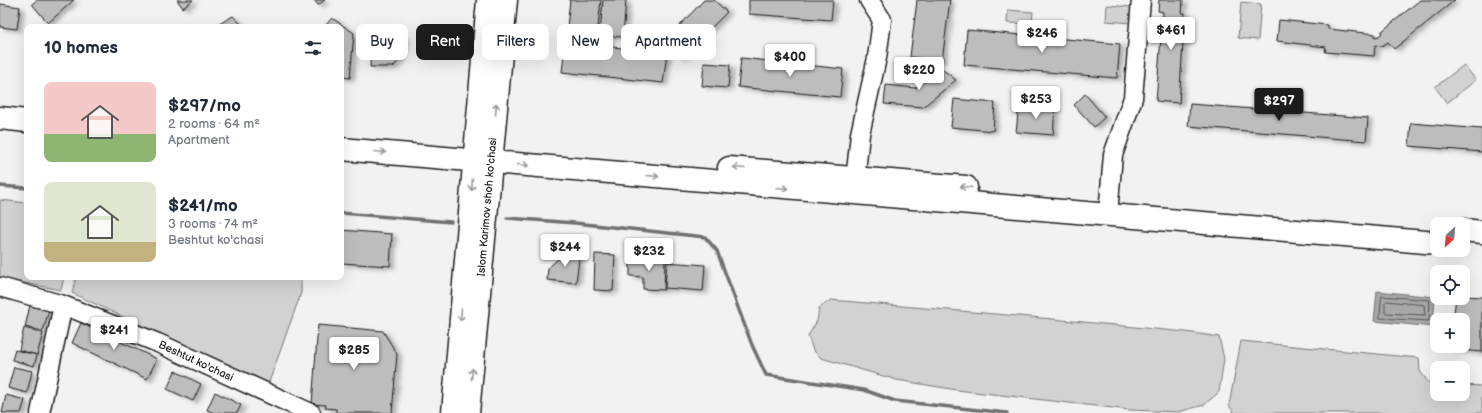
<!DOCTYPE html>
<html lang="en">
<head>
<meta charset="utf-8">
<style>
	body { margin:0; font-family:"Balsamiq Sans",sans-serif; background:#f6f6f7; color:#1f2937; height:100vh; display:flex; flex-direction:column; font-size:15px; white-space:nowrap }
	* { box-sizing:border-box; margin:0 }
	p { font-size:13px; color:#747a83 }
	.icon { flex:none; width:22px; height:22px; fill:none; stroke:currentColor; stroke-width:2; stroke-linecap:round; stroke-linejoin:round }
	.map { position:relative; flex:1; overflow:hidden }
	.details { position:absolute; left:24px; top:24px; width:320px; height:256px; display:flex; flex-direction:column; background:#fff; border-radius:8px; box-shadow:0 4px 16px #0002 }
	.details>* { flex:none }
	.guide { position:absolute; left:356px; top:24px; width:380px; height:36px; display:flex; gap:8px }
	.needle { width:26px; rotate:206deg }
	.controls { position:absolute; left:1430px; top:217px; display:grid; gap:8px }
	.controls a { display:grid; place-items:center; width:40px; height:40px; border-radius:8px; background:#fff; box-shadow:0 4px 16px #0002; font-size:20px }
	.price { position:absolute; translate:-50% -34px; padding:0 9px; border-radius:4px; background:#fff; color:#222; font-size:13px; line-height:26px; filter:drop-shadow(0 1px 2px #0008) }
	.price::after { content:''; position:absolute; left:50%; top:24px; width:12px; height:9px; margin-left:-6px; background:inherit; clip-path:polygon(0 0,100% 0,50% 100%) }
	.price.selected { background:#1c1c1c; color:#fff }
	ul { padding:0; list-style:none }
	li { display:flex; align-items:center; gap:12px; height:100px; padding:0 20px }
	li span { display:grid; place-items:center; flex:none; width:112px; height:80px; border-radius:8px; color:#555 }
	li>.icon { margin-inline-start:auto }
	span .icon { width:48px; height:48px; fill:#fffc; stroke-width:1 }
	li b { font-size:17px }
	h2 { display:flex; justify-content:space-between; align-items:center; height:48px; padding:0 20px; font-size:17px }
	.pill { padding:0 14px; border-radius:8px; background:#fff; box-shadow:0 4px 16px #0002; font-size:14px; line-height:36px }
	.pill.selected { background:#1c1c1c; color:#fff }
	.map>svg:first-child { display:block }
</style>
</head>
<body>
<div class="map">
<svg width="1482" height="413" viewBox="0 0 1482 413">
	<defs>
		<filter id="shadow"><feDropShadow dx="4.5" dy="2.5" stdDeviation="2" flood-color="#0004"/></filter>
	</defs>
	<rect width="100%" height="100%" fill="#f2f2f2"/>
	<filter id="ink" filterUnits="userSpaceOnUse"><feTurbulence type="fractalNoise" baseFrequency=".025" numOctaves="2"/><feDisplacementMap in="SourceGraphic" scale="8" xChannelSelector="R" yChannelSelector="G"/><feConvolveMatrix kernelMatrix="1 2 1 2 8 2 1 2 1" color-interpolation-filters="sRGB"/></filter>
	<g filter="url(#ink)">
		<!-- green -->
		<g fill="#d2d2d2" stroke="#777">
			<path d="M1241,2L1261,4L1258,40L1238,38Z"/>
			<path d="M1107,5L1132,7L1131,23L1106,21Z"/>
			<path d="M1008,10L1033,12L1032,24L1007,23Z"/>
			<path d="M1464,65L1476,80L1447,103L1435,87Z"/>
			<path d="M0,200L27,203V277H64L61,290L0,278Z"/>
			<path d="M76,277H301V293L268,385L72,293Z"/>
			<path d="M831,300L1042,318L1186,332L1219,337L1224,359L1219,392L1204,405L1178,412L1130,410L957,390L897,380L821,358L813,350L808,336L817,321L819,308Z"/>
			<path d="M1241,341L1419,358L1420,371L1428,382L1437,383V394H1463V385L1482,386V413H1234L1229,405Z"/>
		</g>
		<!-- water -->
		<path fill="#a8a8a8" stroke="#707070" d="M1377,291L1435,297L1433,327L1374,321Z"/>
		<g fill="none" stroke-linecap="round" stroke-linejoin="round">
			<!-- shore -->
			<g stroke="#545454" stroke-width="1">
				<path d="M1382,296L1430,300L1429,321L1380,318Z"/>
				<path d="M1387,301L1424,305L1425,315L1385,313V303Z"/>
			</g>
			<!-- stream -->
			<g stroke="#707070" stroke-width="3.5">
				<path d="M0,186L27,188"/>
				<path d="M341,213L451,222"/>
				<path d="M507,218L575,223L705,237L717,251L752,345L766,375L864,390L895,401L1007,413"/>
			</g>
		</g>
		<!-- building -->
		<g fill="#bdbdbd" stroke="#1c1c1c" filter="url(#shadow)">
			<path d="M37,0H74L48,23L32,4Z"/>
			<path d="M177,0H193L183,8Z"/>
			<path d="M314,0H325L318,5Z"/>
			<path d="M570,0H601L596,45L667,53L663,83L562,72Z"/>
			<path d="M603,0H626L623,37L609,36V44L599,43Z"/>
			<path d="M704,0H714L727,12L682,57L665,41Z"/>
			<path d="M749,0H833L831,20L749,14Z"/>
			<path d="M917,0H950L942,61L910,57Z"/>
			<path d="M1159,0H1183L1182,13H1185L1179,103L1156,101L1163,12L1158,11Z"/>
			<path d="M1420,0H1455L1394,49L1388,42L1382,46L1375,45L1374,56L1325,52L1326,47L1277,41L1279,20L1328,25V29L1375,34V37L1379,36L1382,33L1381,32Z"/>
			<path d="M0,4L20,7L17,29L0,27Z"/>
			<path d="M233,16L244,27H214Z"/>
			<path d="M332,18L354,33L350,78L341,77V27H324Z"/>
			<path d="M967,30L1120,44L1117,78L964,65Z"/>
			<path d="M372,34L405,37L402,57L393,67H370Z"/>
			<path d="M741,58L843,69L840,97L738,87Z"/>
			<path d="M704,63L730,65L728,88L702,86Z"/>
			<path d="M942,69L956,80L923,107L884,104L886,85L915,88Z"/>
			<path d="M1085,94L1105,117L1094,127L1074,105Z"/>
			<path d="M954,99L995,103L993,131L951,127Z"/>
			<path d="M1019,104L1055,107L1053,135L1016,132Z"/>
			<path d="M1190,104L1368,118L1366,141L1188,126Z"/>
			<path d="M1411,123L1482,129V152L1409,146Z"/>
			<path d="M341,230L392,234L390,266L341,263Z"/>
			<path d="M568,250L580,251L576,283L547,280L548,268Z"/>
			<path d="M595,254L615,255L613,291L594,290Z"/>
			<path d="M630,257L665,259L664,290L643,289V277L630,276Z"/>
			<path d="M667,262L705,265L703,291L665,288Z"/>
			<path d="M1463,296L1482,297V352L1450,349L1451,346H1463V320H1453L1456,298H1463Z"/>
			<path d="M30,305L49,310L43,331L25,327Z"/>
			<path d="M81,323L157,359L147,379L72,343Z"/>
			<path d="M318,325L383,331L397,354L392,413H336V409L325,408L326,405L312,404Z"/>
			<path d="M24,328L43,333L37,355L19,350Z"/>
			<path d="M15,350L37,355L34,366L12,360Z"/>
			<path d="M14,367L32,371L27,393L8,388Z"/>
			<path d="M175,371L201,384L193,401L167,389Z"/>
			<path d="M215,392L241,405L237,413H214L207,410Z"/>
			<path d="M6,395L25,400L21,413H2Z"/>
		</g>
		<g fill="none" stroke-linecap="round" stroke-linejoin="round">
			<!-- minor casing -->
			<g stroke="#1c1c1c" stroke-width="21">
				<g id="minor">
					<path d="M854,191L860,134L877,58L882,20L869,0"/>
					<path d="M1108,214L1113,155L1133,98L1141,0"/>
					<path d="M0,287L63,305L158,343L311,413"/>
					<path d="M40,413L63,305"/>
				</g>
			</g>
			<!-- major casing -->
			<g stroke="#1c1c1c" stroke-width="25">
				<g id="major">
					<path d="M0,118L27,121"/>
					<path d="M341,149L1437,243"/>
					<path d="M729,168L966,187"/>
					<path d="M1463,230L1482,232"/>
					<path d="M453,413L488,0"/>
					<path d="M468,413L506,0"/>
				</g>
			</g>
			<!-- minor -->
			<use href="#minor" stroke="#fff" stroke-width="18"/>
			<!-- major -->
			<use href="#major" stroke="#fff" stroke-width="22"/>
		</g>
		<!-- one-way arrows -->
		<defs><path id="oneway-shaft" d="M-6 0H5M1.5-3L5.5 0L1.5 3" fill="none" stroke-width="1.6" stroke-linecap="round" stroke-linejoin="round"/></defs>
		<g stroke="#999">
			<use href="#oneway-shaft" transform="translate(496 109) rotate(-85)"/>
			<use href="#oneway-shaft" transform="translate(380 152) rotate(5)"/>
			<use href="#oneway-shaft" transform="translate(523 165) rotate(5)"/>
			<use href="#oneway-shaft" transform="translate(739 168) rotate(-175)"/>
			<use href="#oneway-shaft" transform="translate(653 176) rotate(5)"/>
			<use href="#oneway-shaft" transform="translate(472 185) rotate(93)"/>
			<use href="#oneway-shaft" transform="translate(966 187) rotate(-175)"/>
			<use href="#oneway-shaft" transform="translate(782 188) rotate(5)"/>
			<use href="#oneway-shaft" transform="translate(461 315) rotate(95)"/>
			<use href="#oneway-shaft" transform="translate(472 374) rotate(-85)"/>
		</g>
	</g>
	<g text-anchor="middle" dominant-baseline="central" stroke-width="3" stroke-linejoin="round" paint-order="stroke">
		<!-- street labels -->
		<g font-size="11" fill="#1c1c1c" stroke="#fff">
			<text transform="translate(487 207) rotate(-85)">Islom Karimov shoh ko'chasi</text>
			<text transform="translate(196 361) rotate(25)">Beshtut ko'chasi</text>
		</g>
	</g>
</svg>
<div class="controls">
<a><svg class="needle" viewBox="-14 -14 28 28"><path d="M0-13l5 13h-10z" fill="#e53935"/><path d="M0 13l5-13h-10z" fill="#747a83"/></svg></a>
<a><svg class="icon" aria-label="locate" viewBox="0 0 24 24"><circle cx="12" cy="12" r="6"/><path d="M12 2v4M12 18v4M2 12h4M18 12h4"/></svg></a>
<a>+</a>
<a>−</a>
</div>
<b class="price" style="left:1171px;top:51px">$461</b>
<b class="price" style="left:1042px;top:54px">$246</b>
<b class="price" style="left:790px;top:78px">$400</b>
<b class="price" style="left:919px;top:91px">$220</b>
<b class="price" style="left:1036px;top:120px">$253</b>
<b class="price selected" style="left:1279px;top:122px">$297</b>
<b class="price" style="left:565px;top:268px">$244</b>
<b class="price" style="left:649px;top:272px">$232</b>
<b class="price" style="left:114px;top:351px">$241</b>
<b class="price" style="left:354px;top:371px">$285</b>
<div class="guide">
<a class="pill">Buy</a>
<a class="pill selected">Rent</a>
<a class="pill">Filters</a>
<a class="pill">New</a>
<a class="pill">Apartment</a>
</div>
<section class="details">
<h2>10 homes<svg class="icon" aria-label="filters" viewBox="0 0 24 24"><path d="M4 7h16M4 17h16"/><circle cx="9" cy="7" r="2"/><circle cx="15" cy="17" r="2"/></svg></h2>
<ul>
<li><span style="background:linear-gradient(#f6c9c9 65%,#8fb573 0)"><svg class="icon" aria-label="home" viewBox="0 0 24 24"><path d="M3 11l9-7 9 7M6 9v11h12V9"/></svg></span><div><b>$297/mo</b><p>2 rooms · 64 m²</p><p>Apartment</p></div></li>
<li><span style="background:linear-gradient(#dfe7d0 75%,#c2b280 0)"><svg class="icon" aria-label="home" viewBox="0 0 24 24"><path d="M3 11l9-7 9 7M6 9v11h12V9"/></svg></span><div><b>$241/mo</b><p>3 rooms · 74 m²</p><p>Beshtut ko'chasi</p></div></li>
</ul>
</section>
</div>
</body>
</html>
